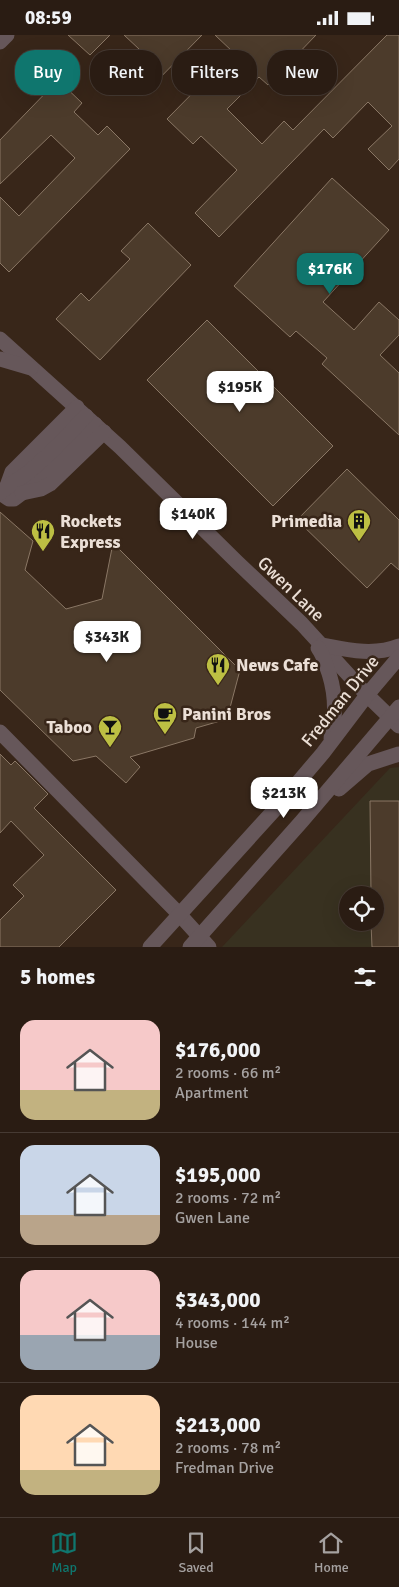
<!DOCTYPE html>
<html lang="en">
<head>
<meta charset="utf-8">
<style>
	body { margin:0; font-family:Signika,sans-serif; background:#32251c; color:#f1f3f6; height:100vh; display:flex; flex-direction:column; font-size:19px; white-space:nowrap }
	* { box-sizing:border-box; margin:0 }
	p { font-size:16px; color:#a5a1a0 }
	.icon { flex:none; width:28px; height:28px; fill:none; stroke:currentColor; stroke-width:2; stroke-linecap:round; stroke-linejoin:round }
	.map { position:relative; height:912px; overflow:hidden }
	.panel { display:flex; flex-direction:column; background:#2a1c13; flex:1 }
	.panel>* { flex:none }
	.top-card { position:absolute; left:15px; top:15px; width:370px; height:45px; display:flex; gap:10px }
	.fabs { position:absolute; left:339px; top:851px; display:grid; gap:10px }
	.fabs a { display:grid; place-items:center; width:45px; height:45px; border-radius:50%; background:#2a1c13; box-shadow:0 5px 20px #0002,0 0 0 1px #463a33; font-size:25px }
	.price { position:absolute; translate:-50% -42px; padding:0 11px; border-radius:10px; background:#fff; color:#222; font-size:16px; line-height:32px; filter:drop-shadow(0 1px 2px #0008) }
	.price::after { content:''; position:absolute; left:50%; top:30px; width:15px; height:11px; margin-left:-8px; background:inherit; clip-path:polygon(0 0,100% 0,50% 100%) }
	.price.on { background:#0f766e; color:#fff }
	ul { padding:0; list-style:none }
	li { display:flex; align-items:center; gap:15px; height:125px; padding:0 20px }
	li+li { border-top:1px solid #463a33 }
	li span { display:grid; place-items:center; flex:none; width:140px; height:100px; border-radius:15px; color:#555 }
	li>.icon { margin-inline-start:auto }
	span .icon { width:60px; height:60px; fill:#fffc; stroke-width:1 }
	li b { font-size:21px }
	h2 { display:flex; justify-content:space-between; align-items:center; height:60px; padding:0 20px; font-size:21px }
	.chip { padding:0 18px; border-radius:20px; background:#2a1c13; box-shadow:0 5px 20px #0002,0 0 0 1px #463a33; font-size:18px; line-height:45px }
	.chip.on { background:#0f766e; color:#fff }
	.status { display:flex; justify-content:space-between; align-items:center; height:35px; padding:0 25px; background:#2a1c13; direction:ltr }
	.status svg { height:14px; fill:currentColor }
	.menu { display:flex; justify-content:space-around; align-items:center; height:70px; border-top:1px solid #463a33; background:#2a1c13; font-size:14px; color:#a5a1a0 }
	.menu a { display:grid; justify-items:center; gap:2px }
	.menu .on { color:#0f766e }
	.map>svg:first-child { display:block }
</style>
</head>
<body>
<div class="status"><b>08:59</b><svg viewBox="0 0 49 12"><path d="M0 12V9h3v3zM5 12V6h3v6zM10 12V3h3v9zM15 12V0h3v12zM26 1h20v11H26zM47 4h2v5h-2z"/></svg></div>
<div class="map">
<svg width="399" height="912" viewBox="0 0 399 912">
	<rect width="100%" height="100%" fill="#382619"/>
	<!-- commercial -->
	<path fill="#383120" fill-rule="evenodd" d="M399,732V912H222L390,733ZM348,860H375V888H348Z"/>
	<!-- building -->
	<g fill="#4c3b2b" stroke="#8a7765">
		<path d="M68,0H110L90,20Z"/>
		<path d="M124,0H202L144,59L119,34L139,14Z"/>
		<path d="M215,0H316L268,50L259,42L227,74L262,109L284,86L293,95L387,0H399V124L389,135L368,114L392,91L368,67L333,103L324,94L219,202L195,178L237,135L201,101L193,109L167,84L233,17Z"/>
		<path d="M58,45L82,68L74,77L98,100L107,91L130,114L9,237L0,228V162L19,181L75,123L51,100L0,149V105Z"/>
		<path d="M332,143L389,195L323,267L354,295L379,267L399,285V300L380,320L399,338V400L322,329L327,323L296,296L290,302L234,251Z"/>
		<path d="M148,188L191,230L100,325L56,284L81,258L89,266L130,224L121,216Z"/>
		<path d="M207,285L333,411L273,471L147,345Z"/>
		<path d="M347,434L399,485V535L391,528L367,553L297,485Z"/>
		<path d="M0,477L33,506L25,535L66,574L102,564L113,508L240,635L227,684L196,693L194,703L130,722L140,732L126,748L96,721L73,726L0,655Z"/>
		<path d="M0,719L11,730L15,726L48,759L34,773L116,855L59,912H0V885L24,861L13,850L44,820L11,786L0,798Z"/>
		<path d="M370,766H399V912H372L371,888H375V860H371Z"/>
	</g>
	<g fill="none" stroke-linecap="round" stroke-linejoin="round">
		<!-- minor -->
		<g stroke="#66575a" stroke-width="15">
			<path d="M0,7L7,0"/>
			<path d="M0,304L120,412L237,527L302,589L367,660L399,691"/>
			<path d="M0,324L31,333"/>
			<path d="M7,451L12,437L77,372"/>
			<path d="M0,458L9,464H14L22,458L35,444L95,389"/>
			<path d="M0,458C9,449 21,444 31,435C51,419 69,399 86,381"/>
			<path d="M22,458L41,454L50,449L104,397"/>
			<path d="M322,610C348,615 374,621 399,611"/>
			<path d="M318,613C322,618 324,624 326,630C336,655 337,678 331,703"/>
			<path d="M0,697L180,880L209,912"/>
			<path d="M339,754L368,729L399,719"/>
			<path d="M150,912L278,771L323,718L367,660L399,622"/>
			<path d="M190,912L302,786L399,672"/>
		</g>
	</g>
	<!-- icons -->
	<defs>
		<g id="building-pin" transform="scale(1.25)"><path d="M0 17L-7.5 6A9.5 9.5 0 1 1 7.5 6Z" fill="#bdbf43" stroke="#382619"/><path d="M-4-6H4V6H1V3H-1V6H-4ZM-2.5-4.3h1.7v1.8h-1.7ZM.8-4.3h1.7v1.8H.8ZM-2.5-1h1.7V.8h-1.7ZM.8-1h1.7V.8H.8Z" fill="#111"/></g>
		<g id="restaurant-pin" transform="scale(1.25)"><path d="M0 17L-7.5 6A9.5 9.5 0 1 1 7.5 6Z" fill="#bdbf43" stroke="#382619"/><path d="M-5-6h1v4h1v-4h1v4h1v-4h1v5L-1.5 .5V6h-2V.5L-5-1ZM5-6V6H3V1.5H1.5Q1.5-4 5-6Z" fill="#111"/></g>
		<g id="cafe-pin" transform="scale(1.25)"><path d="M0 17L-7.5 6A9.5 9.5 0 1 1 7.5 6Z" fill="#bdbf43" stroke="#382619"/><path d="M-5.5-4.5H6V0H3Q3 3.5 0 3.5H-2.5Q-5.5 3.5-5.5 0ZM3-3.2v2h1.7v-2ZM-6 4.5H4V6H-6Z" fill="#111"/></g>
		<g id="bar-pin" transform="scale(1.25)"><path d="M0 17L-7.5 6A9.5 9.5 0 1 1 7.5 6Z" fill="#bdbf43" stroke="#382619"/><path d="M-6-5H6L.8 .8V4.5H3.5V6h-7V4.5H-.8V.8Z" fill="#111"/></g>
	</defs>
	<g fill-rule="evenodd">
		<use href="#building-pin" x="359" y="486"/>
		<use href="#restaurant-pin" x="43" y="496"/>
		<use href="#restaurant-pin" x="218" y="630"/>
		<use href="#cafe-pin" x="165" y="679"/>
		<use href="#bar-pin" x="110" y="692"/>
	</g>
	<g text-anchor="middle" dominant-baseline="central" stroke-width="5" stroke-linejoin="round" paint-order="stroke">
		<!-- poi labels -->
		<g font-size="18" font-weight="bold" fill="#ebdfd6" stroke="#382619" text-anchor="start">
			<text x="60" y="486">Rockets<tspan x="60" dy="21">Express</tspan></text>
			<text x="342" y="486" text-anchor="end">Primedia</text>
			<text x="236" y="630">News Cafe</text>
			<text x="182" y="679">Panini Bros</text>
			<text x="92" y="692" text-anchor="end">Taboo</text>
		</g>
		<!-- street labels -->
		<g font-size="18" fill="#ebdfd6" stroke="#382619">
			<text transform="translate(291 554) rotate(44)">Gwen Lane</text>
			<text transform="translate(340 666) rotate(-51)">Fredman Drive</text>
		</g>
	</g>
</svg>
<div class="fabs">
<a><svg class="icon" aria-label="locate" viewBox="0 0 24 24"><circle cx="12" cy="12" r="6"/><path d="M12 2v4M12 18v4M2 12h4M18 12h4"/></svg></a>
</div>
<b class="price on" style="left:330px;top:260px">$176K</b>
<b class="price" style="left:240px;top:378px">$195K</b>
<b class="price" style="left:193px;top:505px">$140K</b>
<b class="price" style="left:107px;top:628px">$343K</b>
<b class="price" style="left:284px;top:784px">$213K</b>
<div class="top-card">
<a class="chip on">Buy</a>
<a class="chip">Rent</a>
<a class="chip">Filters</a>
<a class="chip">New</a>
</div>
</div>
<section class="panel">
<h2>5 homes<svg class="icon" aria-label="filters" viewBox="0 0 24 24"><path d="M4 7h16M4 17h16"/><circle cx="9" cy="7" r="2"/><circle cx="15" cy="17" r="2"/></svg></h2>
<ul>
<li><span style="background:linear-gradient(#f6c9c9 70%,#c2b280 0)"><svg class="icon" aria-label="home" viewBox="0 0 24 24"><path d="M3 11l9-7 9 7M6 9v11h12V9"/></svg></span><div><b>$176,000</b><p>2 rooms · 66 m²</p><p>Apartment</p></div></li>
<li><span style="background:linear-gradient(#c9d6e8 70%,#b9a48a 0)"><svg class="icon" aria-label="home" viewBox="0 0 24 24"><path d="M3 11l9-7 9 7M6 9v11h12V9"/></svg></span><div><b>$195,000</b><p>2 rooms · 72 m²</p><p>Gwen Lane</p></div></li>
<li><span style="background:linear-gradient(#f6c9c9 65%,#9aa5b1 0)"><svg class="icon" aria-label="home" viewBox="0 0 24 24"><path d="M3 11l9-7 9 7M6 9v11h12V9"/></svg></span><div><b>$343,000</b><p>4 rooms · 144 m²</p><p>House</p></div></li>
<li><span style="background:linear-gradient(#ffd9b3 75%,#c2b280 0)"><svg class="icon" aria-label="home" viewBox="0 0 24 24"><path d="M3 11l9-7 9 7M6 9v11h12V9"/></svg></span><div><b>$213,000</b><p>2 rooms · 78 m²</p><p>Fredman Drive</p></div></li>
</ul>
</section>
<nav class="menu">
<a class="on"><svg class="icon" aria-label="map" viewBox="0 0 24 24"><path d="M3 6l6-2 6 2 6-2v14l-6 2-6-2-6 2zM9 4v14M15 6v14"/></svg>Map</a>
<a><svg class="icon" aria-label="saved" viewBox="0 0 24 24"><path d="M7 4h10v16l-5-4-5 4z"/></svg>Saved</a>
<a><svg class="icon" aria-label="home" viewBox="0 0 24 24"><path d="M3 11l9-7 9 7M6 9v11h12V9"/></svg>Home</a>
</nav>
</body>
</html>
